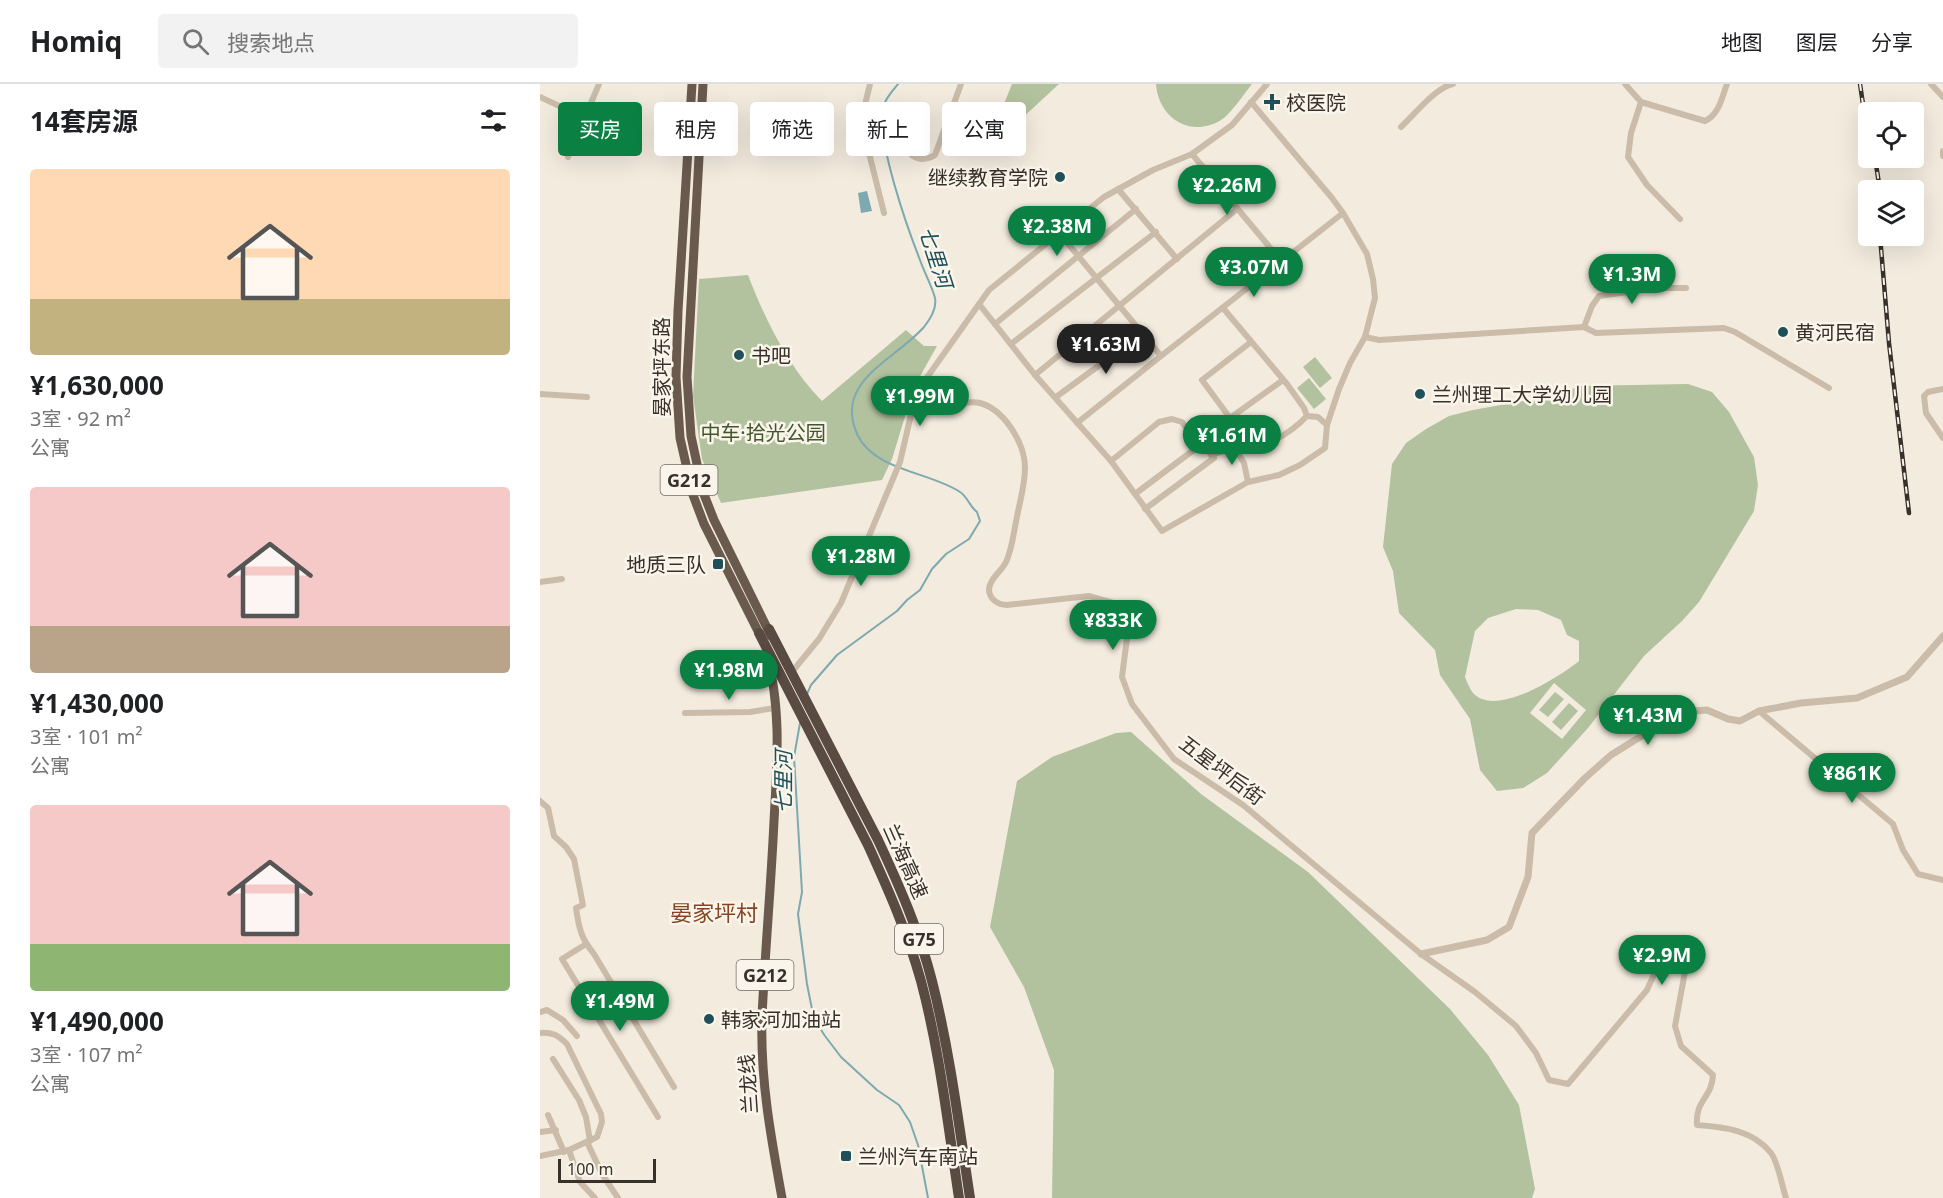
<!DOCTYPE html>
<html lang="zh">
<head>
<meta charset="utf-8">
<style>
	body { margin:0; font-family:"Noto Sans","Noto Sans SC",sans-serif; background:#f2f2f2; color:#202124; height:100vh; display:flex; flex-direction:column; font-size:22px; white-space:nowrap }
	* { box-sizing:border-box; margin:0 }
	p { font-size:20px; color:#757577 }
	.icon { flex:none; width:33px; height:33px; fill:none; stroke:currentColor; stroke-width:2; stroke-linecap:round; stroke-linejoin:round }
	.map { position:relative; flex:1; overflow:hidden }
	.drawer { display:flex; flex-direction:column; background:#fff; width:540px }
	.drawer>* { flex:none }
	.hud { position:absolute; left:18px; top:18px; width:570px; height:54px; display:flex; gap:12px }
	.tools { position:absolute; left:1318px; top:18px; display:grid; gap:12px }
	.tools a { display:grid; place-items:center; width:66px; height:66px; border-radius:6px; background:#fff; box-shadow:0 6px 24px #0002; font-size:30px }
	.scale { position:absolute; left:18px; bottom:15px; width:98px; box-sizing:border-box; padding-left:6px; border:3px solid #38302a; border-top:0; font-size:16px; line-height:21px; white-space:nowrap; color:#38302a; -webkit-text-stroke:4px #faf5eb; paint-order:stroke }
	.price { position:absolute; translate:-50% -51px; padding:0 14px; border-radius:21px; background:#0b8043; color:#fff; font-size:20px; line-height:39px; filter:drop-shadow(0 2px 3px #0008) }
	.price::after { content:''; position:absolute; left:50%; top:36px; width:18px; height:14px; margin-left:-9px; background:inherit; clip-path:polygon(0 0,100% 0,50% 100%) }
	.price.selected { background:#222; color:#fff }
	ul { padding:0; list-style:none }
	li { display:grid; align-content:center; gap:12px; height:318px; padding:0 30px }
	li span { display:grid; place-items:center; height:186px; border-radius:6px; color:#555 }
	li>.icon { margin-inline-start:auto }
	span .icon { width:108px; height:108px; fill:#fffc; stroke-width:1 }
	li b { font-size:26px }
	h2 { display:flex; justify-content:space-between; align-items:center; height:72px; padding:0 30px; font-size:26px }
	.pill { padding:0 21px; border-radius:6px; background:#fff; box-shadow:0 6px 24px #0002; font-size:21px; line-height:54px }
	.pill.selected { background:#0b8043; color:#fff }
	header { display:flex; align-items:center; gap:36px; box-sizing:border-box; height:84px; padding:0 30px; background:#fff; border-bottom:2px solid #e0e0e0 }
	header strong { font-size:28px }
	nav { display:flex; gap:33px; margin-inline-start:auto; font-size:21px }
	.search { width:420px; height:54px; background:#f2f2f2; display:flex; align-items:center; gap:15px; box-sizing:border-box; padding:0 21px; border-radius:6px; color:#757577; font-size:22px }
	main { display:flex; flex:1; min-height:0 }
	.map>svg:first-child { display:block }
</style>
</head>
<body>
<header>
<strong>Homiq</strong>
<div class="search"><svg class="icon" aria-label="search" viewBox="0 0 24 24"><circle cx="10" cy="10" r="6"/><path d="M15 15l6 6"/></svg>搜索地点</div>
<nav><a>地图</a><a>图层</a><a>分享</a></nav>
</header>
<main>
<section class="drawer">
<h2>14套房源<svg class="icon" aria-label="filters" viewBox="0 0 24 24"><path d="M4 7h16M4 17h16"/><circle cx="9" cy="7" r="2"/><circle cx="15" cy="17" r="2"/></svg></h2>
<ul>
<li><span style="background:linear-gradient(#ffd9b3 70%,#c2b280 0)"><svg class="icon" aria-label="home" viewBox="0 0 24 24"><path d="M3 11l9-7 9 7M6 9v11h12V9"/></svg></span><div><b>¥1,630,000</b><p>3室 · 92 m²</p><p>公寓</p></div></li>
<li><span style="background:linear-gradient(#f6c9c9 75%,#b9a48a 0)"><svg class="icon" aria-label="home" viewBox="0 0 24 24"><path d="M3 11l9-7 9 7M6 9v11h12V9"/></svg></span><div><b>¥1,430,000</b><p>3室 · 101 m²</p><p>公寓</p></div></li>
<li><span style="background:linear-gradient(#f6c9c9 75%,#8fb573 0)"><svg class="icon" aria-label="home" viewBox="0 0 24 24"><path d="M3 11l9-7 9 7M6 9v11h12V9"/></svg></span><div><b>¥1,490,000</b><p>3室 · 107 m²</p><p>公寓</p></div></li>
</ul>
</section>
<div class="map">
<svg width="1403" height="1114" viewBox="0 0 1403 1114">
	<rect width="100%" height="100%" fill="#f3ebde"/>
	<!-- green -->
	<g fill="#b2c29e" fill-rule="evenodd">
		<path d="M472,0H519L468,47L458,35Z"/>
		<path d="M616,0H712C704,10 691,30 681,36C650,55 618,33 616,0Z"/>
		<path d="M208,191C225,235 248,283 282,317L366,246L384,262H397L374,303L352,375L342,396L181,419L162,375L153,312L159,195Z"/>
		<path d="M775,273L792,294L780,304L763,283Z"/>
		<path d="M769,294L786,315L774,325L757,304Z"/>
		<path d="M1148,300L1172,308L1189,328L1214,373L1218,401L1214,427L1159,518L1142,537L1104,572L1048,644L1007,689L983,704L957,707L940,686L930,635L900,591L895,566L859,529L853,487L843,463L852,380L866,359L886,345L909,332L933,326L1016,311L1040,302ZM976,525L998,526L1021,536L1027,551L1039,557V577C1019,593 956,634 933,609C930,605 927,598 925,593L935,547L948,534ZM1014,599L1046,626L1022,655L990,629Z"/>
		<path d="M1015,608L1024,615L1008,633L999,626Z"/>
		<path d="M1029,619L1038,627L1021,646L1012,638Z"/>
		<path d="M591,648L661,710L768,788L910,925L948,971L979,1021L995,1105L992,1114H512L514,986L484,903L450,843L477,697L512,673L576,649Z"/>
	</g>
	<!-- water -->
	<path fill="#7da9b0" d="M327,107L332,127L321,129L318,109Z"/>
	<g fill="none" stroke-linecap="round" stroke-linejoin="round">
		<!-- stream -->
		<g stroke="#7da9b0" stroke-width="2">
			<path d="M267,610L271,601L297,571L357,527L367,516L380,506L392,485L406,470L429,455L440,437L437,428C429,422 428,413 420,408C390,388 336,387 318,352C292,298 354,277 384,243C390,235 397,225 395,214C392,202 384,188 380,176C367,143 336,55 343,23C345,15 353,6 358,0"/>
			<path d="M260,639L254,673L262,808L258,830L267,900L274,935L285,952L301,973L337,1006L359,1021L370,1038L378,1061L388,1114"/>
		</g>
		<!-- minor -->
		<g stroke="#cbbcaa" stroke-width="6">
			<path d="M330,0L323,29L324,49L344,129"/>
			<path d="M1085,0L1101,18L1091,49L1088,73L1107,101L1140,135"/>
			<path d="M1391,0L1403,13"/>
			<path d="M0,13L45,34"/>
			<path d="M1101,18L1165,37C1179,31 1182,13 1187,0"/>
			<path d="M861,43C874,31 896,3 913,0"/>
			<path d="M364,61C370,74 382,79 395,71L421,0"/>
			<path d="M1403,67V72"/>
			<path d="M652,70L742,178"/>
			<path d="M28,73L59,0"/>
			<path d="M578,105L637,175"/>
			<path d="M520,150L621,272L803,129L792,114L711,18"/>
			<path d="M439,220L495,291L571,377L622,447L708,398L739,391L760,381L785,364L787,341L799,305L810,279L825,253L835,214L833,195L827,170L803,129"/>
			<path d="M683,224L747,300L764,324L767,332"/>
			<path d="M455,240L596,125"/>
			<path d="M1044,243L1052,222L1059,212L1115,204H1146"/>
			<path d="M825,253L839,256L1044,243L1056,249L1184,244L1195,248L1289,304"/>
			<path d="M711,258L662,296L690,334L743,296"/>
			<path d="M471,260L616,148"/>
			<path d="M495,291L697,125"/>
			<path d="M383,300C389,306 396,314 404,318C415,322 429,316 440,319C465,326 485,360 485,384C485,402 479,420 476,438C473,452 472,465 466,478C462,487 450,494 449,505C449,515 458,521 467,521L549,512L573,519L582,532L587,554L582,593L592,620L634,675L703,721L881,870L935,908L976,942L996,969L1009,996L1028,1000L1107,906L1128,859L1134,854L1145,856L1149,866L1135,942L1141,962L1173,991C1172,1014 1155,1016 1157,1041C1184,1043 1213,1046 1231,1069C1238,1078 1242,1102 1246,1114"/>
			<path d="M1403,305L1388,308L1384,312L1386,329L1403,354"/>
			<path d="M0,310L47,313"/>
			<path d="M516,313L602,250"/>
			<path d="M537,339L621,272"/>
			<path d="M697,367C727,360 745,355 767,332L778,333L787,341"/>
			<path d="M671,371L684,367H697L704,379L708,398"/>
			<path d="M571,377L619,338L632,335L642,338L659,362L595,410"/>
			<path d="M605,425L674,374L668,367L659,362"/>
			<path d="M0,498L22,495"/>
			<path d="M251,589L279,555L301,519L360,378L376,309L449,206L564,113L613,86L652,70L692,41L727,0"/>
			<path d="M1219,627L1353,740L1363,766L1378,790L1403,796"/>
			<path d="M145,629L210,628L235,624"/>
			<path d="M0,717L8,724L14,752L26,763L34,775L43,821L36,824C39,845 41,854 54,870L134,1003"/>
			<path d="M46,860L22,875L118,1033"/>
			<path d="M0,928L7,926L23,936L37,952"/>
			<path d="M0,949C12,948 18,951 27,960L61,1030L62,1038L57,1053L29,1066L0,1072"/>
			<path d="M13,975L39,1016L46,1033L50,1057"/>
			<path d="M8,1031L24,1068"/>
			<path d="M0,1048L16,1046"/>
			<path d="M47,1058L62,1090L78,1114"/>
			<path d="M29,1066L40,1098L55,1114"/>
		</g>
		<!-- tertiary -->
		<path stroke="#cbbcaa" stroke-width="7" d="M881,870L947,856L969,843L988,793L992,749L1045,694L1071,671L1140,628L1167,626L1188,635L1200,637L1219,627L1261,619L1317,614L1367,593L1403,552"/>
		<!-- trunk -->
		<g stroke="#6a5a4e" stroke-width="9">
			<path d="M152,0L138,227L136,293L140,354L153,411L164,440L221,553"/>
			<path d="M163,0L147,293L151,352L163,408L174,436L231,552"/>
			<path d="M226,569C242,622 237,682 234,737C231,802 225,868 222,933C220,994 231,1054 242,1114"/>
		</g>
		<!-- motorway -->
		<g stroke="#594b41" stroke-width="10">
			<path d="M229,545L338,756C359,801 380,849 392,897C410,968 419,1042 430,1114"/>
			<path d="M219,549L328,761C348,805 368,850 381,897C400,968 408,1042 419,1114"/>
		</g>
		<!-- rail casing -->
		<g stroke="#38302a" stroke-width="4.5">
			<g id="rail">
				<path d="M1320,0L1329,61"/>
				<path d="M1335,74L1340,106"/>
				<path d="M1340,152L1349,259L1369,429"/>
			</g>
		</g>
		<!-- rail -->
		<use href="#rail" stroke="#faf5eb" stroke-width="2" stroke-dasharray="7" stroke-linecap="butt"/>
	</g>
	<!-- markers -->
	<g fill="#1f505a" stroke="#faf5eb" stroke-width="2">
		<path d="M729 9h6v6h6v6h-6v6h-6v-6h-6v-6h6z"/>
		<circle cx="520" cy="93" r="6"/>
		<circle cx="1243" cy="248" r="6"/>
		<circle cx="199" cy="271" r="6"/>
		<circle cx="880" cy="310" r="6"/>
		<rect x="172" y="474" width="12" height="12" rx="3"/>
		<circle cx="169" cy="935" r="6"/>
		<rect x="300" y="1066" width="12" height="12" rx="3"/>
	</g>
	<g text-anchor="middle" dominant-baseline="central" stroke-width="5" stroke-linejoin="round" paint-order="stroke">
		<!-- shield labels -->
		<g fill="#faf5eb" stroke="#726b64" stroke-width="1.5">
			<rect x="120.5" y="381" width="57" height="30" rx="4.5"/>
			<rect x="355" y="840" width="48" height="30" rx="4.5"/>
			<rect x="196.5" y="876" width="57" height="30" rx="4.5"/>
		</g>
		<g font-size="18" font-weight="bold" fill="#38302a">
			<text x="149" y="396">G212</text>
			<text x="379" y="855">G75</text>
			<text x="225" y="891">G212</text>
		</g>
		<!-- poi labels -->
		<g font-size="20" fill="#38302a" stroke="#faf5eb" text-anchor="start">
			<text x="746" y="18">校医院</text>
			<text x="508" y="93" text-anchor="end">继续教育学院</text>
			<text x="1255" y="248">黄河民宿</text>
			<text x="211" y="271">书吧</text>
			<text x="892" y="310">兰州理工大学幼儿园</text>
			<text x="166" y="480" text-anchor="end">地质三队</text>
			<text x="181" y="935">韩家河加油站</text>
			<text x="318" y="1072">兰州汽车南站</text>
		</g>
		<!-- street labels -->
		<g font-size="20" fill="#38302a" stroke="#faf5eb">
			<text transform="translate(121 283) rotate(-90)">晏家坪东路</text>
			<text transform="translate(682 686) rotate(37)">五星坪后街</text>
			<text transform="translate(366 777) rotate(66)">兰海高速</text>
			<text transform="translate(208 1000) rotate(-94)">兰龙线</text>
		</g>
		<!-- park labels -->
		<g font-size="20" fill="#43572d" stroke="#faf5eb">
			<text x="223" y="348">中车·拾光公园</text>
		</g>
		<!-- water labels -->
		<g font-size="21" font-style="italic" fill="#1f505a" stroke="#faf5eb">
			<text transform="translate(396 173) rotate(72)">七里河</text>
			<text transform="translate(243 698) rotate(-90)">七里河</text>
		</g>
		<!-- quarter labels -->
		<g font-size="22" fill="#874423" stroke="#faf5eb">
			<text x="174" y="828">晏家坪村</text>
		</g>
	</g>
</svg>
<div class="tools">
<a><svg class="icon" aria-label="locate" viewBox="0 0 24 24"><circle cx="12" cy="12" r="6"/><path d="M12 2v4M12 18v4M2 12h4M18 12h4"/></svg></a>
<a><svg class="icon" aria-label="layers" viewBox="0 0 24 24"><path d="M12 4l9 5-9 5-9-5zM3 14l9 5 9-5"/></svg></a>
</div>
<div class="scale">100 m</div>
<b class="price" style="left:687px;top:132px">¥2.26M</b>
<b class="price" style="left:517px;top:173px">¥2.38M</b>
<b class="price" style="left:714px;top:214px">¥3.07M</b>
<b class="price" style="left:1092px;top:221px">¥1.3M</b>
<b class="price selected" style="left:566px;top:291px">¥1.63M</b>
<b class="price" style="left:380px;top:343px">¥1.99M</b>
<b class="price" style="left:692px;top:382px">¥1.61M</b>
<b class="price" style="left:321px;top:503px">¥1.28M</b>
<b class="price" style="left:573px;top:567px">¥833K</b>
<b class="price" style="left:189px;top:617px">¥1.98M</b>
<b class="price" style="left:1108px;top:662px">¥1.43M</b>
<b class="price" style="left:1312px;top:720px">¥861K</b>
<b class="price" style="left:1122px;top:902px">¥2.9M</b>
<b class="price" style="left:80px;top:948px">¥1.49M</b>
<div class="hud">
<a class="pill selected">买房</a>
<a class="pill">租房</a>
<a class="pill">筛选</a>
<a class="pill">新上</a>
<a class="pill">公寓</a>
</div>
</div>
</main>
</body>
</html>
